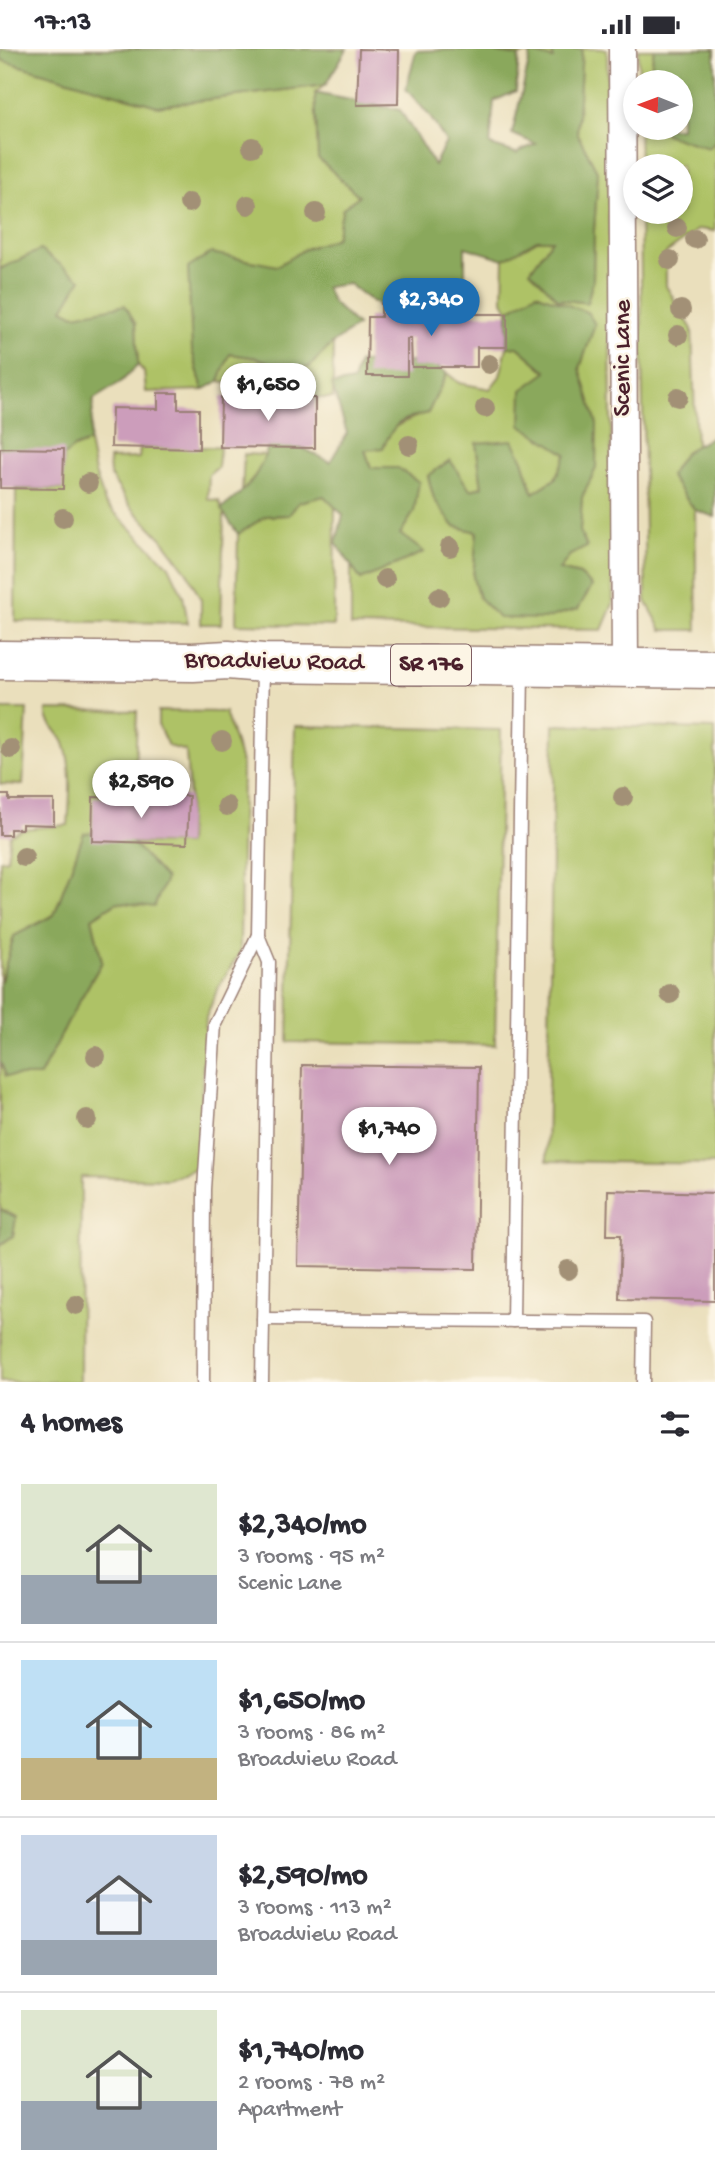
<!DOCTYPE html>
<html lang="en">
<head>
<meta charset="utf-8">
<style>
	body { margin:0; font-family:"Gochi Hand",sans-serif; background:#f2f2f3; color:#2b2b33; height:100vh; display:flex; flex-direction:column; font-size:26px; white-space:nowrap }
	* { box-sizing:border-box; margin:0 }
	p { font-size:23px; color:#7c7c81 }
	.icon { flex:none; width:38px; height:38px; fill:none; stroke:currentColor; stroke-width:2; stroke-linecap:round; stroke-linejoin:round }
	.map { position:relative; height:1333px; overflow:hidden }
	.panel { display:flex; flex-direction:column; background:#fff; flex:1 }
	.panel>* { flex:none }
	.needle { width:46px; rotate:271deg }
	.tools { position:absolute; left:623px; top:21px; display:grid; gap:14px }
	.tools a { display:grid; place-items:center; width:70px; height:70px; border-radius:50%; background:#fff; box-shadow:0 4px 10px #0003; font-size:35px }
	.price { position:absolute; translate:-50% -60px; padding:0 16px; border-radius:24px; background:#fff; color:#222; font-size:23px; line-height:46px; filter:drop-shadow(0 2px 4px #0008) }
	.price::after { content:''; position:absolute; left:50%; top:42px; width:21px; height:16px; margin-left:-10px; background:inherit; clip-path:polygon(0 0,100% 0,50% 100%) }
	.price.active { background:#1f6fb2; color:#fff }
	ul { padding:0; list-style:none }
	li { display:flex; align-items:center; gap:21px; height:175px; padding:0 21px }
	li+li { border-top:2px solid #e1e1e2 }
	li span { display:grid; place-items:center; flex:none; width:196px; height:140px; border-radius:0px; color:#555 }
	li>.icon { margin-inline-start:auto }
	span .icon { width:84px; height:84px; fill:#fffc; stroke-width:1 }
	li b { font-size:30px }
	h2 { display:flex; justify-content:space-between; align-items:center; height:84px; padding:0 21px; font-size:30px }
	.status { display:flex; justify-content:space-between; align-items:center; height:49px; padding:0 35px; background:#fff; direction:ltr }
	.status svg { height:19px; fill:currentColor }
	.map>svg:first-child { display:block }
</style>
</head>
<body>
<div class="status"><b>17:13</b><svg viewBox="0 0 49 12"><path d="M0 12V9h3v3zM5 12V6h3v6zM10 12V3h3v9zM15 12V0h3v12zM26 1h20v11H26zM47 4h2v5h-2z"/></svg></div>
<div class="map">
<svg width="715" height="1333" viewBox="0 0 715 1333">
	<rect width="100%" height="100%" fill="#fcf5e5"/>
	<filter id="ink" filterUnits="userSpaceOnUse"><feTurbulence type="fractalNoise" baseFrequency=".0143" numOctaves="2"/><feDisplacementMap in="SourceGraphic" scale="14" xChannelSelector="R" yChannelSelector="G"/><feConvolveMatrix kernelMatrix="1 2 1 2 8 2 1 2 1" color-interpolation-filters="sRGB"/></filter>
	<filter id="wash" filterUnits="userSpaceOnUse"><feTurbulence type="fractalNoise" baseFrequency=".00686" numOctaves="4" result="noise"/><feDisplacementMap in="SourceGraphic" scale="28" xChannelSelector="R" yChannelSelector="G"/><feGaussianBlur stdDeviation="1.57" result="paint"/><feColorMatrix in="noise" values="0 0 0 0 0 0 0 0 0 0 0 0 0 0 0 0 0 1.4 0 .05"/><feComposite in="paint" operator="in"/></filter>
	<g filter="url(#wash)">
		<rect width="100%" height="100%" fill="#eadfbc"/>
		<!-- green -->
		<g fill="#aec266" stroke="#7c7048" stroke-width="2">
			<path d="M472,0H552L554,11L531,4L519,7Z"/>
			<path d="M582,0H607L613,555L602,581L351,577V516L361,531L400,485L414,463L398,420L371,419L365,400C386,384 403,370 428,364L447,324L459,334L490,340L500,327L507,298H518L548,324L567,405L555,430L533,444L523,411L476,394L482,438L470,441L428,427L434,450L454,477L477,483L473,529L544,570L577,560L592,537L580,526L559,521L570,506L580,482L582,448L596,419L580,319L595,275L537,244L508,262L503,251L504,210L537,191H553L558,250L587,254L593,231L594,182L598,124L577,84Z"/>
			<path d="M638,0H654L649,33H639Z"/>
			<path d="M0,9L157,57L325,36L315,44L359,147L343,159L336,190L305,200L277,218L245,212L192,301L203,341L146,343L144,323L138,316L136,275L75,267L63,260L40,202L0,220Z"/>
			<path d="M639,79H662L665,85L708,99L715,93V182L699,180L666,204V237L692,280L696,397L685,403L670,427L695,461L697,581H662L646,552L640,163H681V117H640Z"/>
			<path d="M333,294V349H301L300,340L272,341L219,332L229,305L258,309L281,318H309Z"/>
			<path d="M89,393L95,424L105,454L169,517L183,547L188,574L15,572L16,440H62L64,400Z"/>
			<path d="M220,398L218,418L209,426L208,450L219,452L224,464L221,575H201V551L187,523L162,490L131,458L110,426L109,410L139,409L140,399Z"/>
			<path d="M244,405L266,406L262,417L242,444Z"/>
			<path d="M324,447L335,458L334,577L236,575L238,485L266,467L288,466L299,453Z"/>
			<path d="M0,660H27L23,736L0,735Z"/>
			<path d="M47,661L137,662L135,727H108L107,749L92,784L84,785L54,866L14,888L0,935V811L7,810L10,786L22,780L68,776C70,749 73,719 64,694C59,682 45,674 47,661Z"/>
			<path d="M158,662L225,663L242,716L240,903L218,939L206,968L197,1119L167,1130L81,1128L80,1333H0V1196L13,1187L16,1168L0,1160V1011L6,1027L77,956L102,913L92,869L117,853L132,794L187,795L189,747L186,702L168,697L158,676Z"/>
			<path d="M554,676L715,680V1115L547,1112Z"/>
			<path d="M295,677L501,681L495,996L288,993Z"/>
		</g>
		<!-- forest -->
		<g fill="#8aa85b" stroke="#6a6443" stroke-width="2">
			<path d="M0,0H347L325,36L157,57L4,12L0,9Z"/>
			<path d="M472,0L519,7L516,42L494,52L490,96L516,104L536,95L512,85L531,4L553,10L552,0H582L577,84L598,124L594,182L593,231L587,254L558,250L530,222L552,191H537L504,210L465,198V248L420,276L371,252L349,235L326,238L332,253L357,277L333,294L309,318H281L258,309L230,305L219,332L203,341L192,301L188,219L211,204L277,217L305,200L336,189L343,159L359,147L318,109L315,44L400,61L434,116L446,93L429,66L406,40L416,2Z"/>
			<path d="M654,0H715V93L708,99L665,85L662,79H681V33H649Z"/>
			<path d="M40,201L81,230L63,260L75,266L125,256L136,275L138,316L121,333L94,350L89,393L74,399L52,416L0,401V220Z"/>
			<path d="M536,244L587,263L595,275L580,319L597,375L596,419L582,448L580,482L587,498L570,506L559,521L580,526L592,537L578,560L544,570L499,569L479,549L473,529L477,483L454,477L434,450L428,427L450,411L470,441L482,438L476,394L513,391L523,411L533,444L555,430L566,405L521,376L522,341L547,323L518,298H507L508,262Z"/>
			<path d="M359,313H430L447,324L428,364C399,371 395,372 383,399L365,401L371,419H398L419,433L414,463L400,485L424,503L361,531L336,494L343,466L324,447L299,453L289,466L266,467L238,485L221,460C248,440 259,427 269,395L293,394L330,413L347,384L332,336L353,332Z"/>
			<path d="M715,386V468L695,461L670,427L685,403Z"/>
			<path d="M122,782L166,830L154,858L117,853L92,869L102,913L77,956L40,1027H6L0,1011V935L14,887L54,866L84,784Z"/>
			<path d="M0,1160L16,1168L13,1187L0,1196Z"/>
		</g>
		<g id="blocks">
			<!-- building -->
			<g fill="#cc9dbb">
				<path d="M359,0L399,1L398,55L357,56Z"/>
				<path d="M381,254H400V266H426L427,255H472V265H507V298H477V318H412L411,290H407V327H367L368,268H381Z"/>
				<path d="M158,344H178V360H199V400L111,398L112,359L158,360Z"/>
				<path d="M221,348L315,349V399L220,398Z"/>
				<path d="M0,399L64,400L63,440L0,439Z"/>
				<path d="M134,745L189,747L187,795L92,792L93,748L121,749L120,753L134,754Z"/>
				<path d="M0,746H9V751H54V776L22,775V780H10V786H0Z"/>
				<path d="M302,1016L479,1018L476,1220L298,1217Z"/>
				<path d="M608,1141L715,1144V1252L619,1250L621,1186H607Z"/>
			</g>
		</g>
	</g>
	<g filter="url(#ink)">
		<use href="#blocks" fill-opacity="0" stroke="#9a7f74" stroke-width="2"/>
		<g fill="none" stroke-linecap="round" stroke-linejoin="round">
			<!-- service casing -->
			<g stroke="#9a7f74" stroke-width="15">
				<g id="service">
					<path d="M263,1270L644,1273L643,1333"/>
					<path d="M513,1272L522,621"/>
					<path d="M203,1333L204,1140L215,975L258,886"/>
					<path d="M262,1333L269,913L258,886L263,618"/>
				</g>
			</g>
			<!-- minor casing -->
			<g stroke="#9a7f74" stroke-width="29">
				<path id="minor" d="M622,0L625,619"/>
			</g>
			<!-- primary casing -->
			<g stroke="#9a7f74" stroke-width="41">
				<path id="primary" d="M0,611L193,613L228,611L263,614L715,620"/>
			</g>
			<!-- service -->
			<use href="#service" stroke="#fff" stroke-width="12"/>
			<!-- minor -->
			<use href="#minor" stroke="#fff" stroke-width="26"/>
			<!-- primary -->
			<use href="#primary" stroke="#fff" stroke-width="38"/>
		</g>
		<!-- trees -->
		<g fill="#a29076">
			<circle cx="252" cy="98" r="10"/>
			<circle cx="189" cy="154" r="10"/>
			<circle cx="248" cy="156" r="10"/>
			<circle cx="316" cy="164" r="10"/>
			<circle cx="677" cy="179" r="10"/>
			<circle cx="695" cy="190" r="10"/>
			<circle cx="670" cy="211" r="10"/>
			<circle cx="681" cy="261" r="10"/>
			<circle cx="678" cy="286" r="10"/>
			<circle cx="489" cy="315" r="10"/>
			<circle cx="678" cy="348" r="10"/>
			<circle cx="485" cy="359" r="10"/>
			<circle cx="409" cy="396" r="10"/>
			<circle cx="88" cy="434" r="10"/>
			<circle cx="63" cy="469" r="10"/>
			<circle cx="450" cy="498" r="10"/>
			<circle cx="385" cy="530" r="10"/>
			<circle cx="439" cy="548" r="10"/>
			<circle cx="222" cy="692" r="10"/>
			<circle cx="11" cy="700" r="10"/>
			<circle cx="108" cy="733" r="10"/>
			<circle cx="623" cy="748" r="10"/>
			<circle cx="227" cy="757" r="10"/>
			<circle cx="24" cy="808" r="10"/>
			<circle cx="670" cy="945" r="10"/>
			<circle cx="96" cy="1007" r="10"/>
			<circle cx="87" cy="1070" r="10"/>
			<circle cx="568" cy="1221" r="10"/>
			<circle cx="76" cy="1256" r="10"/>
		</g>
	</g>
	<g text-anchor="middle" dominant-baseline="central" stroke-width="5" stroke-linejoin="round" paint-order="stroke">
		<!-- shield labels -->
		<rect fill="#fcf5e5" stroke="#7f5f63" stroke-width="2" x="391" y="595.5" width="80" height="41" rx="5"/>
		<g font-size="24" font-weight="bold" fill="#4a1f2b">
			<text x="431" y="616">SR 176</text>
		</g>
		<!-- street labels -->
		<g font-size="26" fill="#4a1f2b" stroke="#fcf5e5">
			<text transform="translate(624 309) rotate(-90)">Scenic Lane</text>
			<text transform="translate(274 614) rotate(1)">Broadview Road</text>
		</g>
	</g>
</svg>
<div class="tools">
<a><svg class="needle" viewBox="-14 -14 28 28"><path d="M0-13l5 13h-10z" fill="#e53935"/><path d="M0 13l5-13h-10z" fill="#7c7c81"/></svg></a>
<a><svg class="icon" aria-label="layers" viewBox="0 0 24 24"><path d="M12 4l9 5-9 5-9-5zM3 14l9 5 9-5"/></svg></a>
</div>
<b class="price active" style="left:431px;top:289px">$2,340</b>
<b class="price" style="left:268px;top:374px">$1,650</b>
<b class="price" style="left:141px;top:771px">$2,590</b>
<b class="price" style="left:389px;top:1118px">$1,740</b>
</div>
<section class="panel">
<h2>4 homes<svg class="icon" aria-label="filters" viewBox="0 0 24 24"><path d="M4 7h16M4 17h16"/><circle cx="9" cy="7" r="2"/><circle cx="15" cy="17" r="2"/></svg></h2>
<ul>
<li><span style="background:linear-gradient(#dfe7d0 65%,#9aa5b1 0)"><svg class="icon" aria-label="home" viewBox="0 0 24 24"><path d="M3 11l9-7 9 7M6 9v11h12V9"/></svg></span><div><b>$2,340/mo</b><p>3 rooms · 95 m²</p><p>Scenic Lane</p></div></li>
<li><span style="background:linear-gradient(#bfe0f5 70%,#c2b280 0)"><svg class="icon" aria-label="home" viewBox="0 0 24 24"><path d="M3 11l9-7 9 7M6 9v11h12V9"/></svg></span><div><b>$1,650/mo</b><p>3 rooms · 86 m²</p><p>Broadview Road</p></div></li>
<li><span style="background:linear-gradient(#c9d6e8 75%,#9aa5b1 0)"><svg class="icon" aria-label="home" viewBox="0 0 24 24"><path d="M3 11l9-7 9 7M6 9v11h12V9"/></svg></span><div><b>$2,590/mo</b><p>3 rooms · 113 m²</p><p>Broadview Road</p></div></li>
<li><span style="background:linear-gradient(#dfe7d0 65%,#9aa5b1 0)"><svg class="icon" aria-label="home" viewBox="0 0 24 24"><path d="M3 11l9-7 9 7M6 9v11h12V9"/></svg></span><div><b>$1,740/mo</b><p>2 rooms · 78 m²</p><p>Apartment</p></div></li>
</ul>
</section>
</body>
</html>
